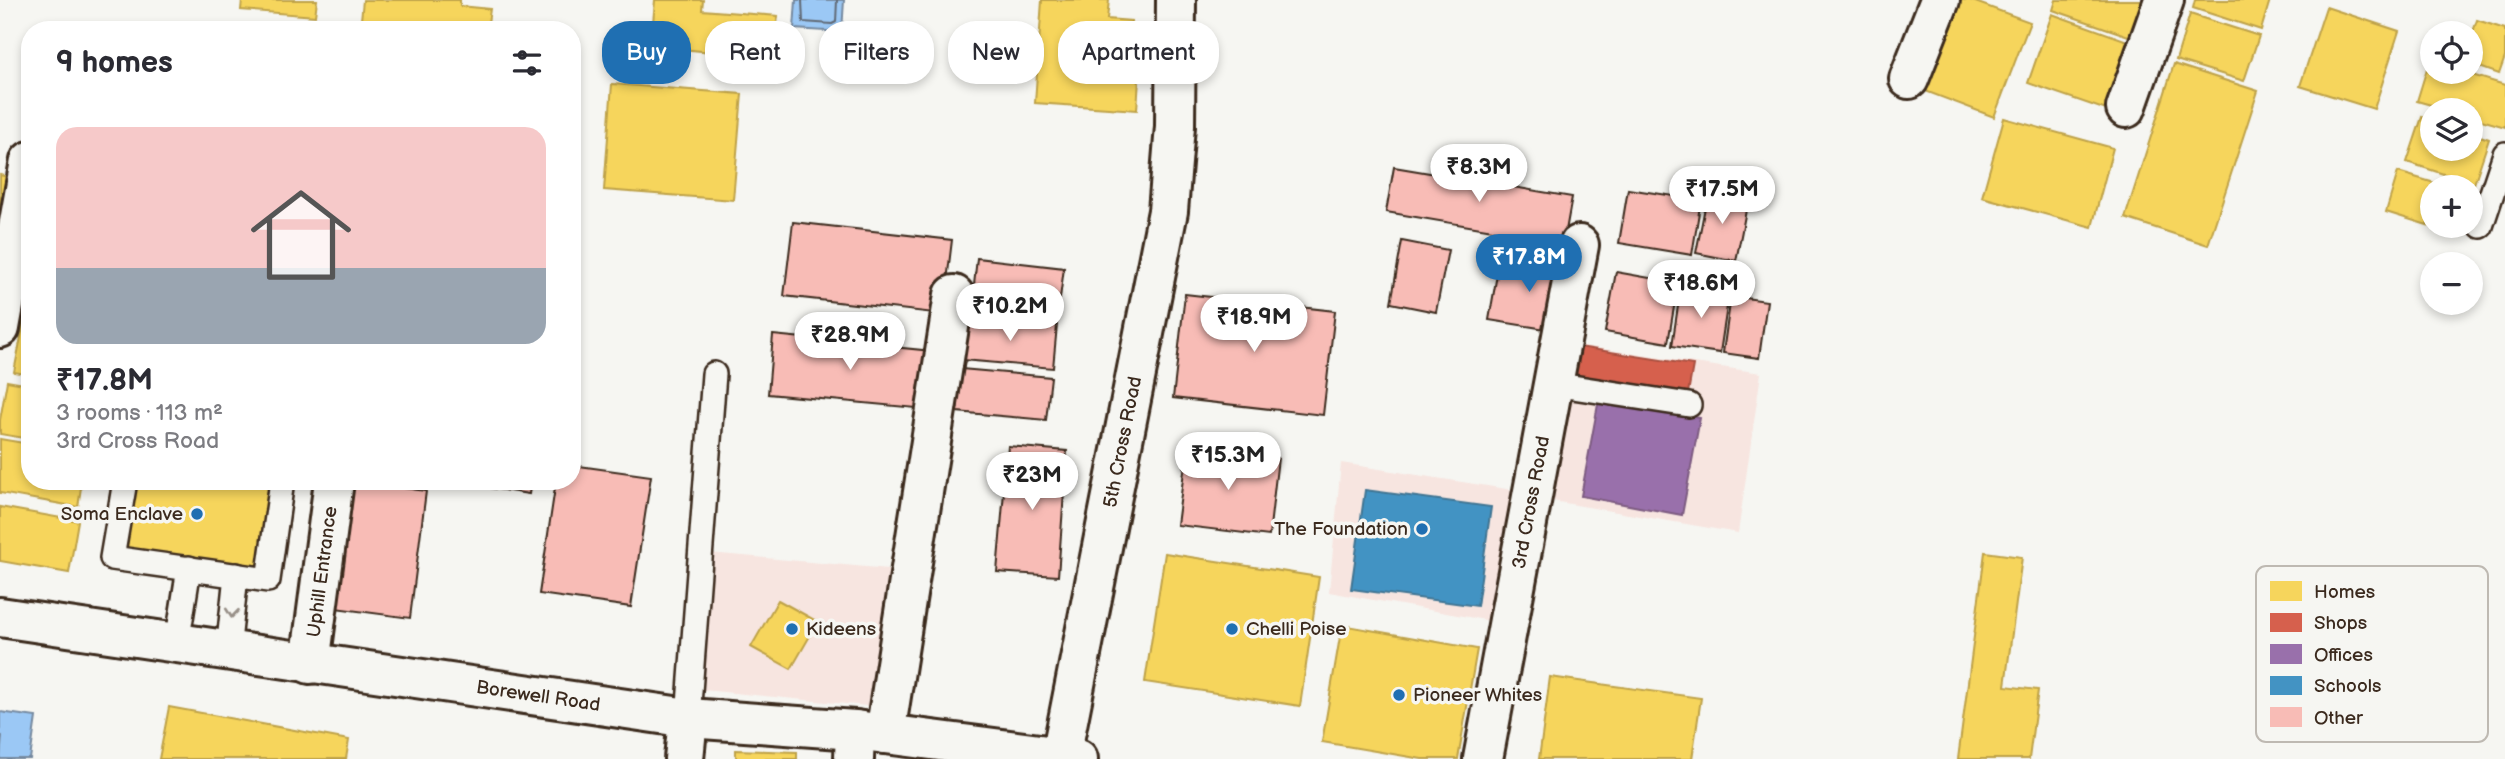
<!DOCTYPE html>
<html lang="en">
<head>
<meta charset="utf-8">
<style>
	body { margin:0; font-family:"Balsamiq Sans",sans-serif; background:#f2f2f3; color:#2b2b33; height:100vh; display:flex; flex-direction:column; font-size:26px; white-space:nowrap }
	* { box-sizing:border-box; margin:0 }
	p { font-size:23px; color:#7c7c81 }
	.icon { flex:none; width:38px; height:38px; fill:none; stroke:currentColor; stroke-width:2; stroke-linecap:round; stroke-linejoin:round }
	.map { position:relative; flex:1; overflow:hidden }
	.drawer { position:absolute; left:21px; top:21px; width:560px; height:469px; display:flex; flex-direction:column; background:#fff; border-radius:28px; box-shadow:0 4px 10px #0003 }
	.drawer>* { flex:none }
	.guide { position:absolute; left:602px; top:21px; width:665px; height:63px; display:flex; gap:14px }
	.buttons { position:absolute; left:2420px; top:21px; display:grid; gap:14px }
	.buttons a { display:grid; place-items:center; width:63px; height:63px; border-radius:50%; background:#fff; box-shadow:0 4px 10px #0003; font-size:35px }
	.price { position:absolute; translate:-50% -60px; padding:0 16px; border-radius:24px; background:#fff; color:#222; font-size:23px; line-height:46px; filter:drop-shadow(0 2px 4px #0008) }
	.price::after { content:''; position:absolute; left:50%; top:42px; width:21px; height:16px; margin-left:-10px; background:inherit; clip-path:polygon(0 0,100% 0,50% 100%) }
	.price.on { background:#1f6fb2; color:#fff }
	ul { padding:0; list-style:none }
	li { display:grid; align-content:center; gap:14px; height:371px; padding:0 35px }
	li+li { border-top:2px solid #e1e1e2 }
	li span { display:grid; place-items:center; height:217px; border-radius:21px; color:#555 }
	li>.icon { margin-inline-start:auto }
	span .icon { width:126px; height:126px; fill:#fffc; stroke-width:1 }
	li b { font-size:30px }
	h2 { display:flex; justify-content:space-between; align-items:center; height:84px; padding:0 35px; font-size:30px }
	.pill { padding:0 24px; border-radius:28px; background:#fff; box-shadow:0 4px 10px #0003; font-size:24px; line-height:63px }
	.pill.on { background:#1f6fb2; color:#fff }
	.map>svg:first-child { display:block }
</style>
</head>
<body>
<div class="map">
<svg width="2505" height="759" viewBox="0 0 2505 759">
	<rect width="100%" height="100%" fill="#f6f6f2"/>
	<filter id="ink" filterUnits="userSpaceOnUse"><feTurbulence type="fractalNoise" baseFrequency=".0143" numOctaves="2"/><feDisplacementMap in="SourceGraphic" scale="14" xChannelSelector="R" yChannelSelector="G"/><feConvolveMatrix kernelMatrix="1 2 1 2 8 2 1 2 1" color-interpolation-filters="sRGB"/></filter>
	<g filter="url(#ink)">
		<!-- built -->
		<g fill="#f7e5e0">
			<path d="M1568,344L1761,373L1738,533L1547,500Z"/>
			<path d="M1341,463L1513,490L1496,622L1329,592Z"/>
			<path d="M709,553L889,569L877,707L693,689Z"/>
		</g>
		<!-- water -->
		<g fill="#9bc8f5" stroke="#75899f" stroke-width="2">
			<path d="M796,0H844L842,32L794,29Z"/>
			<path d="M0,712L36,717L30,759H0L2,736L0,735Z"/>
		</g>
		<!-- homes -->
		<g fill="#f6d55c" stroke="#bea249" stroke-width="2">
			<path d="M242,0H317L315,16L241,10Z"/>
			<path d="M363,0H460V6L490,9L487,30H360Z"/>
			<path d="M655,0H703L702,10L778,16L773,58L651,46Z"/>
			<path d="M1042,0H1109L1107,19L1131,21L1129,47L1141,48L1137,110L1035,103Z"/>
			<path d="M1954,0H1970L2030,22L1994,117L1920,89Z"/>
			<path d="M2056,0H2154L2140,40L2053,10Z"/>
			<path d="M2195,0H2270L2261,30L2193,8Z"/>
			<path d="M2326,7L2399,31L2374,109L2300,86Z"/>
			<path d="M2052,14L2139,45L2115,113L2028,83Z"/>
			<path d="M2190,14L2259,36L2244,81L2176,60Z"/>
			<path d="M2477,20L2505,29V57L2499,74L2471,64V38Z"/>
			<path d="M2429,62L2432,63V72H2462L2505,85V127L2471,117V110H2449L2417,101Z"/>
			<path d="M2174,64L2258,91L2208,245L2125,218Z"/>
			<path d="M612,84L742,94L733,200L604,190Z"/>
			<path d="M2422,117L2432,120V149H2471V133L2489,139L2474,184L2407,162Z"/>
			<path d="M2004,118L2113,148L2092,227L1982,197Z"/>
			<path d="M2398,172L2448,187H2432V226H2465L2462,236L2386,212Z"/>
			<path d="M0,175L12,178L0,233Z"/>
			<path d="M26,312H30V375L14,372Z"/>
			<path d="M7,381L30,385V439L0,434V420Z"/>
			<path d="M0,439L30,444V481H82L78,507L0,493Z"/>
			<path d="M130,481H272L259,575L121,547Z"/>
			<path d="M0,507L78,521L69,573L0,561Z"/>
			<path d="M1985,552L2022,557L2005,686L2038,690L2029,759H1958Z"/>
			<path d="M1165,553L1319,577L1300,706L1145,682Z"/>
			<path d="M778,600L818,622L791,669L751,647Z"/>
			<path d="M1342,625L1477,649L1458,759H1422L1322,742Z"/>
			<path d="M1550,677L1701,698L1692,759H1539Z"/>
			<path d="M169,707L349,740L346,759H159Z"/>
			<path d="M736,750L797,752V759H736Z"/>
		</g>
		<!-- shops -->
		<path fill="#d6604d" stroke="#a8503f" stroke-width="2" d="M1579,347L1693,365L1688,393L1575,376Z"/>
		<!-- offices -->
		<path fill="#9970ab" stroke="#7d5b81" stroke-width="2" d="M1599,399L1700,418L1682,515L1581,496Z"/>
		<!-- schools -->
		<path fill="#4393c3" stroke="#417492" stroke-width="2" d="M1365,490L1491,507L1477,606L1351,589Z"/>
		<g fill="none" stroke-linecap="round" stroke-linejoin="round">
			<!-- shore -->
			<path stroke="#616974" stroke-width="2" d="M802,0L803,22L832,24L836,22L837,0"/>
		</g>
		<!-- building -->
		<g fill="#f8bcb6" stroke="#3b2a1e" stroke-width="2">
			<path d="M1394,167L1572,197L1564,242L1386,212Z"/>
			<path d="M1628,189L1701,200L1692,255L1619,243Z"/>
			<path d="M1708,192L1748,200L1736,261L1696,253Z"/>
			<path d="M793,222L952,240L943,314L784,296Z"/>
			<path d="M1402,241L1448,250L1436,312L1391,303Z"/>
			<path d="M1500,257L1569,268L1558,331L1489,320Z"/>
			<path d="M977,258L1064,268L1057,321L971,312Z"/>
			<path d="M1616,272L1678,283L1668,343L1605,332Z"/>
			<path d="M1681,286L1729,293L1720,353L1672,346Z"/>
			<path d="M1185,294L1335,311L1323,415L1173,398Z"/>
			<path d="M1731,296L1767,301L1759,358L1723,353Z"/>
			<path d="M968,317L1057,325L1053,368L963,360Z"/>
			<path d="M773,335L932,351L927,409L768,394Z"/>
			<path d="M961,369L1051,377L1046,420L957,412Z"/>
			<path d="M1008,446L1067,451L1058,576L997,572Z"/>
			<path d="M1187,448L1278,458L1269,536L1177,525Z"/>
			<path d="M572,465L651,476L631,607L539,594L556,481H572Z"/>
			<path d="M352,481L426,491L410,618L335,608Z"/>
			<path d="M389,481H438L437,488Z"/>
			<path d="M457,481H531L529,494L457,483Z"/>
		</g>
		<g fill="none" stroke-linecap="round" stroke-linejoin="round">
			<!-- service casing -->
			<g stroke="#3b2a1e" stroke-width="28">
				<g id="service">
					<path d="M2481,226L2505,154"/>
					<path d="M1553,384L1689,405"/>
					<path d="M125,481L112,558L268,580L282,481"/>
					<path d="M177,644L189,568"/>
					<path d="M228,652L236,575"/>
					<path d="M688,718L714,374"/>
				</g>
			</g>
			<!-- minor casing -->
			<g stroke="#3b2a1e" stroke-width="44">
				<g id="minor">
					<path d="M1909,79L1940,0"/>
					<path d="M2126,108L2164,0"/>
					<path d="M0,328L30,161"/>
					<path id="s1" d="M310,664L334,481"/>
					<path d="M885,734L954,295"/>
					<path id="s2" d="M1061,756L1168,211L1175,126L1176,0"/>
					<path d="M684,759L688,718"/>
					<path d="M854,759L855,730"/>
					<path id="s3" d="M1483,759L1579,245"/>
				</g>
			</g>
			<!-- tertiary casing -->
			<g stroke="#3b2a1e" stroke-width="44">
				<g id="tertiary">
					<path id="s4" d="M0,617L688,718L855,730L1078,759"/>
				</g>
			</g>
			<!-- service -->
			<use href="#service" stroke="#f6f6f2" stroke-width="23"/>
			<!-- minor -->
			<use href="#minor" stroke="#f6f6f2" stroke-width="38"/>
			<!-- tertiary -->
			<use href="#tertiary" stroke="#f6f6f2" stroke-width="38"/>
		</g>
		<!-- one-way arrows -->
		<defs><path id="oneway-chevron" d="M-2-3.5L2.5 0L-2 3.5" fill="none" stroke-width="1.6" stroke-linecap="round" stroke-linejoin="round" transform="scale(1.75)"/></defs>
		<use stroke="#989088" href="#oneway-chevron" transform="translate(232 613) rotate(96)"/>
	</g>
	<!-- markers -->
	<g fill="#1f6fb2" stroke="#f6f6f2" stroke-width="2.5">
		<circle cx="197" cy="514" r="7"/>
		<circle cx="1422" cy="529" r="7"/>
		<circle cx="792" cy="629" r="7"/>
		<circle cx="1232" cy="629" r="7"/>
		<circle cx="1399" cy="695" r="7"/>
	</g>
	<g text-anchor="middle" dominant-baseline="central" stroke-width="7" stroke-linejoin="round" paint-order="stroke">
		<!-- street labels -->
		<g font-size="19" fill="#3b2a1e" stroke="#f6f6f2">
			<text stroke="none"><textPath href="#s2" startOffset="320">5th Cross Road</textPath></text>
			<text stroke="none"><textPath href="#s3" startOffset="261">3rd Cross Road</textPath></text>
			<text stroke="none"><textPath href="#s1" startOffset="93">Uphill Entrance</textPath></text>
			<text stroke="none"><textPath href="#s4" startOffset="544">Borewell Road</textPath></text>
		</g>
		<!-- poi labels -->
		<g font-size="19" fill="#3b2a1e" stroke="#f6f6f2" text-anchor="start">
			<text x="183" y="514" text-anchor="end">Soma Enclave</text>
			<text x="1408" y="529" text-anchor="end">The Foundation</text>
			<text x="806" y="629">Kideens</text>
			<text x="1246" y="629">Chelli Poise</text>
			<text x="1413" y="695">Pioneer Whites</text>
		</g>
	</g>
	<!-- legend -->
	<rect x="2256" y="566" width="232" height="176" rx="10" fill="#f6f6f2" stroke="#beb9b2" stroke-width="2"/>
	<rect x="2270" y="581" width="32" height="20" fill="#f6d55c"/>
	<rect x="2270" y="613" width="32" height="19" fill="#d6604d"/>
	<rect x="2270" y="644" width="32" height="20" fill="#9970ab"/>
	<rect x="2270" y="676" width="32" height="19" fill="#4393c3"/>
	<rect x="2270" y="707" width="32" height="20" fill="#f8bcb6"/>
	<g font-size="19" fill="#3b2a1e">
		<text x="2314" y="598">Homes</text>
		<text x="2314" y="629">Shops</text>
		<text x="2314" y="661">Offices</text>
		<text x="2314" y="692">Schools</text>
		<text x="2314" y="724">Other</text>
	</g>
</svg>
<div class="buttons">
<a><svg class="icon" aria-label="locate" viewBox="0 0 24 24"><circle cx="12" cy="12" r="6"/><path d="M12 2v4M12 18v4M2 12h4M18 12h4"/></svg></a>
<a><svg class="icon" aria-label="layers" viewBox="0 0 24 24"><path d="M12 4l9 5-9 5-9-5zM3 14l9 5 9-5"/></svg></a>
<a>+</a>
<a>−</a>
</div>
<b class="price" style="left:1479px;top:204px">₹8.3M</b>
<b class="price" style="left:1722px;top:226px">₹17.5M</b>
<b class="price on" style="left:1529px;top:294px">₹17.8M</b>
<b class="price" style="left:1701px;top:320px">₹18.6M</b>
<b class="price" style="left:1010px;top:343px">₹10.2M</b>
<b class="price" style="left:1254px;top:354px">₹18.9M</b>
<b class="price" style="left:850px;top:372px">₹28.9M</b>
<b class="price" style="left:1228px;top:492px">₹15.3M</b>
<b class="price" style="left:1032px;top:512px">₹23M</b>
<div class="guide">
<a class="pill on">Buy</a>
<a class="pill">Rent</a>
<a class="pill">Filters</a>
<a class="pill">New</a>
<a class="pill">Apartment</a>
</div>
<section class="drawer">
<h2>9 homes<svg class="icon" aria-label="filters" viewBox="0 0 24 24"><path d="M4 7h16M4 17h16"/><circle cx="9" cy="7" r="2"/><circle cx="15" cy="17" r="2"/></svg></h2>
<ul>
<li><span style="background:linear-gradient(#f6c9c9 65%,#9aa5b1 0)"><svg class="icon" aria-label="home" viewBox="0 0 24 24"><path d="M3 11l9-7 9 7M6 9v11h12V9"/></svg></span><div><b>₹17.8M</b><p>3 rooms · 113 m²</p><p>3rd Cross Road</p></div></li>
</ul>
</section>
</div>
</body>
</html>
